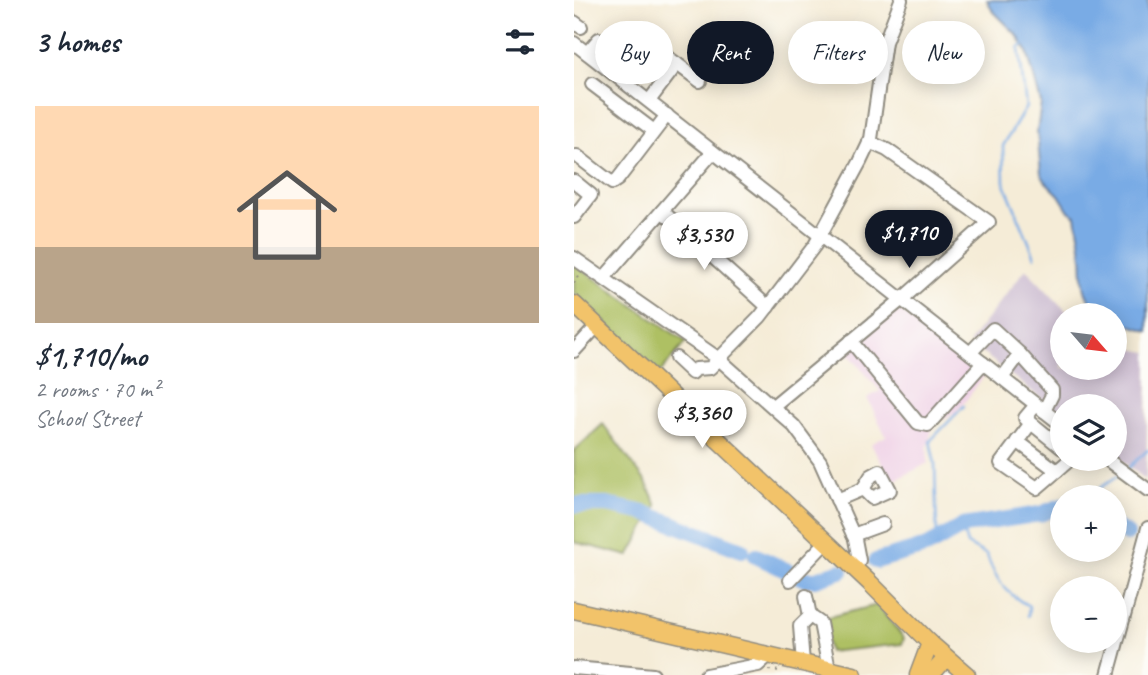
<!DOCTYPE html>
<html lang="en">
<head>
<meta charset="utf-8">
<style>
	body { margin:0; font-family:Caveat,sans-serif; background:#f6f6f7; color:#1f2937; height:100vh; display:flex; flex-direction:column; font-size:26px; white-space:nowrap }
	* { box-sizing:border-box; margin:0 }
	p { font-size:23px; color:#747a83 }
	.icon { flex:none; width:38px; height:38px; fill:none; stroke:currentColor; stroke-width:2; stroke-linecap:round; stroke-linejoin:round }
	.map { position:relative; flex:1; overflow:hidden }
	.drawer { display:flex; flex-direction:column; background:#fff; width:574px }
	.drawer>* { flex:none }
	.guide { position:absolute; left:21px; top:21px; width:448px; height:63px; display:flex; gap:14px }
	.needle { width:46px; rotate:118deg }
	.tools { position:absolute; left:476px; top:303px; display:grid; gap:14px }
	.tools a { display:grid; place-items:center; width:77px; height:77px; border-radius:50%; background:#fff; box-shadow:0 4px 18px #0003; font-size:35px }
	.price { position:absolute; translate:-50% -60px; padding:0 16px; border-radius:24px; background:#fff; color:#222; font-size:23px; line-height:46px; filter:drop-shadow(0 2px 4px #0008) }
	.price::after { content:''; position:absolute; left:50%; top:42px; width:21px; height:16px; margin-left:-10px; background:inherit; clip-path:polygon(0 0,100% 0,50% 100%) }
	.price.on { background:#111827; color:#fff }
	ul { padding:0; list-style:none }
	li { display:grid; align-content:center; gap:14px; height:371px; padding:0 35px }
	li span { display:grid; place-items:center; height:217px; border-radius:0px; color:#555 }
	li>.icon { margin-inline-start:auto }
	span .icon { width:126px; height:126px; fill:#fffc; stroke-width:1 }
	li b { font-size:30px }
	h2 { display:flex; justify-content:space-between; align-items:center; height:84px; padding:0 35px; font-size:30px }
	.chip { padding:0 24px; border-radius:32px; background:#fff; box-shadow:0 4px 18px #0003; font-size:24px; line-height:63px }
	.chip.on { background:#111827; color:#fff }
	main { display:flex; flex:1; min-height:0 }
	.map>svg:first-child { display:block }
</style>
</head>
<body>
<main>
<section class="drawer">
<h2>3 homes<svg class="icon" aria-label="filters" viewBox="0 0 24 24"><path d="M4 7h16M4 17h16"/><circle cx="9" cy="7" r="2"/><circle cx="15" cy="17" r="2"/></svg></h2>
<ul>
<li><span style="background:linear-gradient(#ffd9b3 65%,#b9a48a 0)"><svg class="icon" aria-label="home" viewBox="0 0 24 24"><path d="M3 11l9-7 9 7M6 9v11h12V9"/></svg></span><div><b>$1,710/mo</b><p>2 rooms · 70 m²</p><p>School Street</p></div></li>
</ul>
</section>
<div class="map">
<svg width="574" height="675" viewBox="0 0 574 675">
	<rect width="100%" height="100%" fill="#fdfcf7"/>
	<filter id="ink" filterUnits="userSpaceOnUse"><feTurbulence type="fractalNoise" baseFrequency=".0143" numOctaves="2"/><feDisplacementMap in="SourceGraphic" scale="14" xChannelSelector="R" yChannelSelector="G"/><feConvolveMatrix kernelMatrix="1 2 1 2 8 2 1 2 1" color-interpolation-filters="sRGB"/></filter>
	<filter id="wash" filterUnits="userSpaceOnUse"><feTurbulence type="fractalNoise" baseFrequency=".00686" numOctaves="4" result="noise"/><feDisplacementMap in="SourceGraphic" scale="28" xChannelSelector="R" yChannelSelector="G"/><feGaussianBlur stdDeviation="1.57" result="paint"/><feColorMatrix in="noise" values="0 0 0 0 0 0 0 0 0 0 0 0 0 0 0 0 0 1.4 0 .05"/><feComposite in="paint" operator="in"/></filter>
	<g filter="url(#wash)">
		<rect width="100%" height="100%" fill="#f5ecd7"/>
		<!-- built -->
		<path fill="#efd0e6" d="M322,310L328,312L410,376L390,403L380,413L366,420L358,429L353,448L354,463L318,482L297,444L312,436L293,398L306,391L273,352Z"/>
		<!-- industrial -->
		<path fill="#cdbed2" d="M452,269L496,315H488V368H541V346L574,352L572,480L541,455V406H488V415L395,342Z"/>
		<!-- green -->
		<g fill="#aec063" stroke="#6c7647" stroke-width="2">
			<path d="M0,264L112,342L85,374L0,293Z"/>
			<path d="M29,424L72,482L83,506L55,556L0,542V451Z"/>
			<path d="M303,605L330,638L328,644L255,652L247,619Z"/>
		</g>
		<!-- water -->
		<path fill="#79abe5" stroke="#526b88" stroke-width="2" d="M413,0H574V331L541,320V315H531C505,296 510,284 508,256C507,242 504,229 502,216L495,211L485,195L472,182L467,174L463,132L467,103L453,51L443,35L418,10Z"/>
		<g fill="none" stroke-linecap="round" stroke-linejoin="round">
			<!-- stream -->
			<g stroke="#79abe5" stroke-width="2.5">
				<path d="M451,44L445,48L452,107L429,146L430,182L461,257"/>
				<path d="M553,469L574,450"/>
				<path d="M513,497L545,475"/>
				<path d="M388,527L393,544L413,555C420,578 433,595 455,606L454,616"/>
				<path d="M363,541L361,464L356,441L390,406"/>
			</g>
			<!-- river -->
			<g stroke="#79abe5" stroke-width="16">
				<path d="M0,505H33L71,513L168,550"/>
				<path d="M541,527L553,534"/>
				<path d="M182,556L231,579H242L267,571"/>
				<path d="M302,561L354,546L389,526L466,514L488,506"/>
			</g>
		</g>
	</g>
	<g filter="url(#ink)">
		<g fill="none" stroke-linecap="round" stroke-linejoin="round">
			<!-- minor casing -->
			<g stroke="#908c81" stroke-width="16">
				<g id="minor">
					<path d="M0,22L7,27"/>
					<path d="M0,43L488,425"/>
					<path d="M82,49L103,64"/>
					<path d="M13,53L25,39L42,53"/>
					<path d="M18,84L80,131"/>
					<path d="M75,101L103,64L126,81"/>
					<path d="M3,156L38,183L44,179L93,115"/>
					<path d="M0,181L17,195L0,217"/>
					<path d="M88,211L194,307"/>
					<path d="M0,258L145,359L220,426L246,461L281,539L285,560L282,569"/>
					<path d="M30,278L139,152"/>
					<path d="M277,341L344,423L354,425L409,363"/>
					<path d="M0,351L23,326"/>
					<path d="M396,353L419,329L446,354L478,390V395L470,411"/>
					<path d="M102,358L118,373L122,369L136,368L186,317L241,245L286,162L297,139L311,42L327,0"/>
					<path d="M428,378L446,354"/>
					<path d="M462,405L451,418L488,448"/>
					<path d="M199,406L327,300L415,222L313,150L295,142"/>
					<path d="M457,423L427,463L463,488L498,458"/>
					<path d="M443,441L483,471"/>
					<path d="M531,458L574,490"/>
					<path d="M263,500L289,489L297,476L306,471L316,490L298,498L289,489"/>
					<path d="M279,535L309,524"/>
					<path d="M216,580L252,542"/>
					<path d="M232,596L236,616L246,623L255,669"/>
					<path d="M229,663L226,626L236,616"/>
					<path d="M0,668L79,675"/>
					<path d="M132,675L184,665L195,655"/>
					<path d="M534,675L574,528"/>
				</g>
			</g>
			<!-- major casing -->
			<g stroke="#908c81" stroke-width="19">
				<g id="major">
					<path d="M0,304L297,584L356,643L393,675"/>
					<path d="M0,610L280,675"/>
					<path d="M344,675L356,643"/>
					<path d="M357,675L372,658"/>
				</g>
			</g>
			<!-- path -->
			<g stroke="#908c81" stroke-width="2" stroke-dasharray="2 5" stroke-linecap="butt">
				<path d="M0,283L4,278L2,273"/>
				<path d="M195,670L207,671"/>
			</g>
			<!-- minor -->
			<use href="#minor" stroke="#fff" stroke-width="12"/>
			<!-- major -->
			<use href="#major" stroke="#f2c36a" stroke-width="16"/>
		</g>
	</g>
</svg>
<div class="tools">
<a><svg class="needle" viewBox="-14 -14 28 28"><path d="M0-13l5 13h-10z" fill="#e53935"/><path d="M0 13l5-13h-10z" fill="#747a83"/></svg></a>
<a><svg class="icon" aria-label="layers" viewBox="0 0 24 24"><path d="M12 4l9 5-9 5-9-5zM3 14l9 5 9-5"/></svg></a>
<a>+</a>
<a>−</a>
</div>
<b class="price on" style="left:335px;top:270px">$1,710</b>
<b class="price" style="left:130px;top:272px">$3,530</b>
<b class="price" style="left:128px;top:450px">$3,360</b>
<div class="guide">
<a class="chip">Buy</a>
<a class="chip on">Rent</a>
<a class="chip">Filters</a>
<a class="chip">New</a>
</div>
</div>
</main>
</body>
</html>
